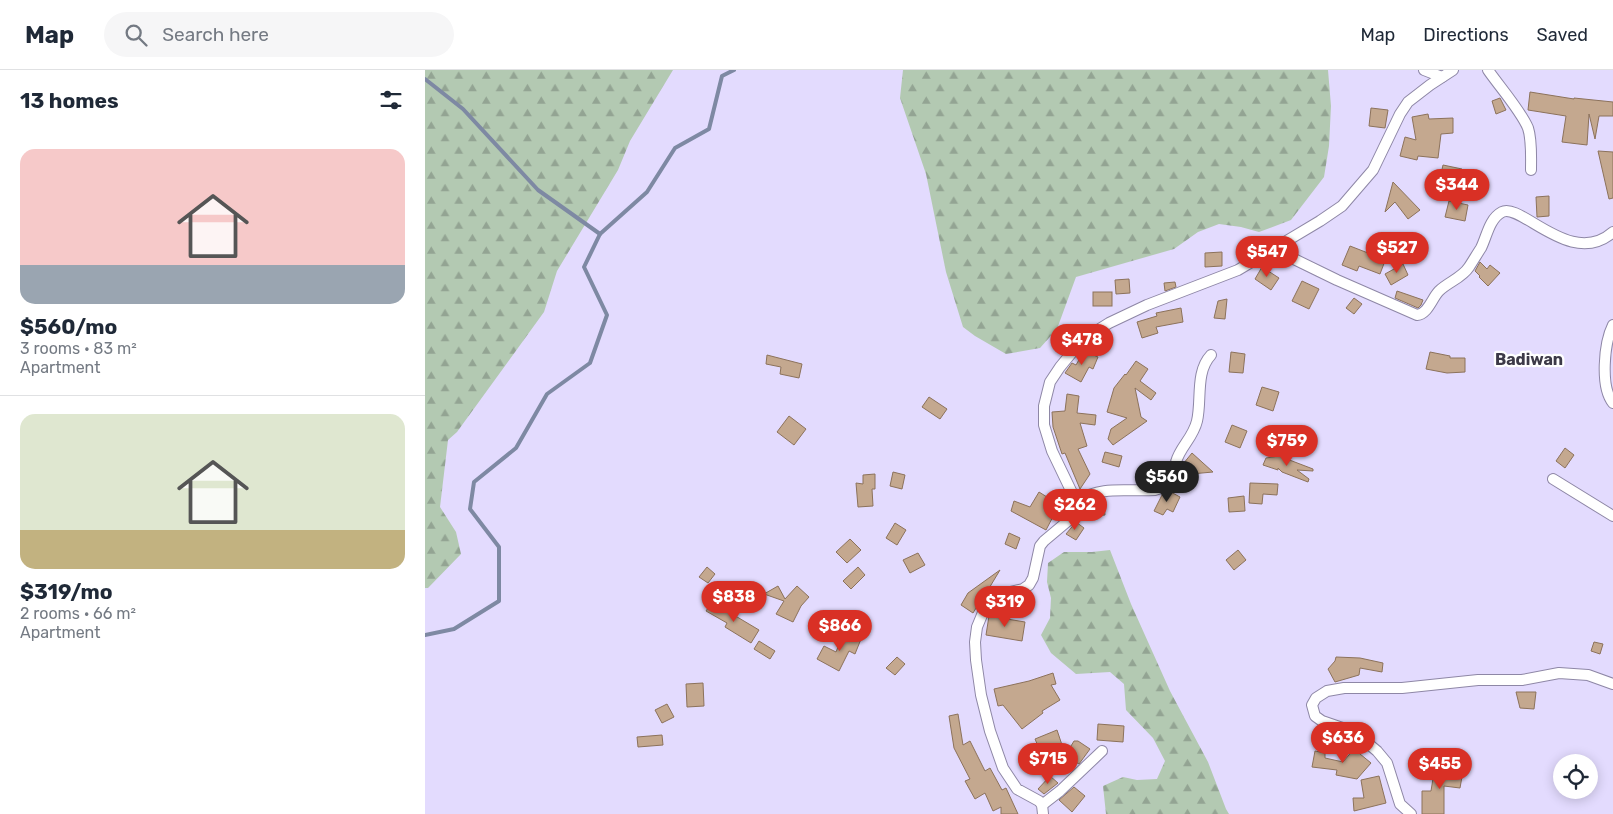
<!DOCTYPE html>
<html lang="en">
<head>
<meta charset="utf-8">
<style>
	body { margin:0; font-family:Rubik,sans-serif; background:#f6f6f7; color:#1f2937; height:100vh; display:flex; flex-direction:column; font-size:19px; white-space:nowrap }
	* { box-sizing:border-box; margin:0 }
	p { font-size:16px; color:#747a83 }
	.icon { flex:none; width:28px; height:28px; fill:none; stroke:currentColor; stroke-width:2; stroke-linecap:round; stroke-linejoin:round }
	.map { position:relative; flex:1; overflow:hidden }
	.drawer { display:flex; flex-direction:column; background:#fff; width:425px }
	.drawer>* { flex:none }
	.buttons { position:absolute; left:1128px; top:684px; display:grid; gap:10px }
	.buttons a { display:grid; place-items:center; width:45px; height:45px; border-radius:50%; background:#fff; box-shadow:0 2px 12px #0003; font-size:25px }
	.price { position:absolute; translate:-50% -42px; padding:0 11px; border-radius:18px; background:#d93025; color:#fff; font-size:16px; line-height:32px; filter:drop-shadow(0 1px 2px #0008) }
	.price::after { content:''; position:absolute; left:50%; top:30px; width:15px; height:11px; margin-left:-8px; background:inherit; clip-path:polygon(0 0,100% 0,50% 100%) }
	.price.selected { background:#222; color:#fff }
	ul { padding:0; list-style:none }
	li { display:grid; align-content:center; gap:10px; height:265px; padding:0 20px }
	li+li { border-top:1px solid #e0e1e3 }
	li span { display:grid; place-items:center; height:155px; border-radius:15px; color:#555 }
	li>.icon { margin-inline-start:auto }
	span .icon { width:90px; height:90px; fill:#fffc; stroke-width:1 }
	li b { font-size:21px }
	h2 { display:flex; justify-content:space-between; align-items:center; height:60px; padding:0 20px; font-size:21px }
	header { display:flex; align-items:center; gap:30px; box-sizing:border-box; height:70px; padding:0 25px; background:#fff; border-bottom:1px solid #e0e1e3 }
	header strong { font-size:24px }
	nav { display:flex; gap:28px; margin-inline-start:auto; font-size:18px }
	.search { width:350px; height:45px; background:#f6f6f7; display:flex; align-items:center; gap:12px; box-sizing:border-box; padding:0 18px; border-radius:28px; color:#747a83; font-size:19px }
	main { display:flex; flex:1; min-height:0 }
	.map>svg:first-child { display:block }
</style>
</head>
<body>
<header>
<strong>Map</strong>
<div class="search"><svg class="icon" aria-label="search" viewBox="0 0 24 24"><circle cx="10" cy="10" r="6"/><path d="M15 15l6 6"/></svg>Search here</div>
<nav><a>Map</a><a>Directions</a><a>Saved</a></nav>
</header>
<main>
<section class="drawer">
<h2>13 homes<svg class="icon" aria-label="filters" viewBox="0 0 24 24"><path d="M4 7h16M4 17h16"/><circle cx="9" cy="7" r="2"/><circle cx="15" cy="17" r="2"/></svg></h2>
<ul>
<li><span style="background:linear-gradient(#f6c9c9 75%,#9aa5b1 0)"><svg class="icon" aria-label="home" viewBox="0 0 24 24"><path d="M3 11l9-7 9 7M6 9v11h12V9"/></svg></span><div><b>$560/mo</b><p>3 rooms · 83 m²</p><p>Apartment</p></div></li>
<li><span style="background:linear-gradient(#dfe7d0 75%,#c2b280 0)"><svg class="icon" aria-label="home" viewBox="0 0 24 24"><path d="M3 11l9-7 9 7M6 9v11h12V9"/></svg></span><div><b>$319/mo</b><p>2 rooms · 66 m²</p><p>Apartment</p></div></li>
</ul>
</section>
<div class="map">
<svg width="1188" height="744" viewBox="0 0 1188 744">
	<defs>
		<pattern id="forest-firs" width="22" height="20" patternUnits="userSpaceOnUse" patternTransform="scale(1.25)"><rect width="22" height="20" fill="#b3c9b2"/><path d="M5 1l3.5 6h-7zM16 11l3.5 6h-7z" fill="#93a493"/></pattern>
	</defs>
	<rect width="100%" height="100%" fill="#e3dbfe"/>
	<!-- forest -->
	<g fill="url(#forest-firs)">
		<path d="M0,0H248L205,71L193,100L132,201L119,242L32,362L23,370L15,437L31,462L36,484L3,518H0Z"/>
		<path d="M478,0H903L906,36L904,76L899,107L866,150L834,162L816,157L794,154L773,162L749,179L651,207L632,259L615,278L581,284L550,266L538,257L521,202L501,104L475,28Z"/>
		<path d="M685,480L706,534L745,621L783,692L801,739L804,744H681L678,716L698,707L712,710L732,709L740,691L728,668L701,640L699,614L685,602L651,604L626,583L616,565L625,548L626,528L622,512L623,493L639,482H667Z"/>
	</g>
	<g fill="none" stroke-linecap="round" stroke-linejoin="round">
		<!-- stream -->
		<g stroke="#7e89a3" stroke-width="4">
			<path d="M0,9L38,39L113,120L175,164"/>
			<path d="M0,565L29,559L74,531V477L45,439L49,412L91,378L122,324L165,293L182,245L159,197L175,164L222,122L250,78L284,59L297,6L309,0"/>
		</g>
	</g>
	<!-- building -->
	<g fill="#c4a88f" stroke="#8c725b">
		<path d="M1105,22L1149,29V28L1188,32V46H1174L1170,69L1164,44L1162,75L1137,72L1141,46L1103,40Z"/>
		<path d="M1075,28L1081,40L1071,44L1067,31Z"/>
		<path d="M946,38L963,40L960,58L944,56Z"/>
		<path d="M1003,44L1004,49L1028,48V63L1016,64L1013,88L993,86L992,90L975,86L980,67L991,70L987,47Z"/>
		<path d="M1173,81L1188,82V128L1184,129Z"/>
		<path d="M1018,95L1037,99L1032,121L1013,117Z"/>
		<path d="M968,112L995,140L983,149L970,132L960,142Z"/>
		<path d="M1124,126V146L1112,147L1111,127Z"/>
		<path d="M1024,131L1043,135L1040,151L1020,147Z"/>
		<path d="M948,168L966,175L955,204L934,196L932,201L917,195L925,176L943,183Z"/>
		<path d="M797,182V196L780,197V183Z"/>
		<path d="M1055,192L1062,199L1065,195L1075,203L1063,216L1054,207L1055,206L1050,201Z"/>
		<path d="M978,194L983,205L966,215L960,204Z"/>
		<path d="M837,197L854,208L846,220L830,209Z"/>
		<path d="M704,209L705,223L691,224L690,210Z"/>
		<path d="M877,211L894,219L884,239L867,231Z"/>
		<path d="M750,212L751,217L740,221L739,213Z"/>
		<path d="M972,221L998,230L996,235L993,238L970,228Z"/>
		<rect x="668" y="222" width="19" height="14"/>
		<path d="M929,228L937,234L929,244L921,238Z"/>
		<path d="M802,229L800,249L789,248L793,231Z"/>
		<path d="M756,238L758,252L731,257L733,263L717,268L712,252L732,246L731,243Z"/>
		<path d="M659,281L673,287L668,299L664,297L656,312L640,303L647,293L651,295Z"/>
		<path d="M806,282L820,284L818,303L804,302Z"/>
		<path d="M1005,282L1025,286V288H1040V302L1022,303L1001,299Z"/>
		<path d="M342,285L377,294L374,308L355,304L356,297L341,294Z"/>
		<path d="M711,291L723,299L715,311L731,323L726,330L710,318L716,347L722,351L688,375L683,369L686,359L702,348L682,342L689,318L700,304L701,305Z"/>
		<path d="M837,317L854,322L848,341L831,335Z"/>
		<path d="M642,324L654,326L652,343L671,345L670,355L655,353L662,376L653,379L665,404L655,419L640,383L637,384L628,357L627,342L640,341Z"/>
		<path d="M504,327L522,339L515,349L497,337Z"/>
		<path d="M364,346L381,359L369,375L352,362Z"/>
		<path d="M807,355L822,361L815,378L800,372Z"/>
		<path d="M1140,378L1149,385L1140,398L1131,391Z"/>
		<path d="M680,382L697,386L694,397L677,392Z"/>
		<path d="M767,383L788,402L766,404L765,407L756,399L758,394Z"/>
		<path d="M854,386L888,399V401L872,400L884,409L883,412L857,402L853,398V400L838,395L841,388Z"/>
		<path d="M468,402L480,405L477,419L465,416Z"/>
		<path d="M450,404V419H447L448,436L433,437L431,413L438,414V405Z"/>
		<path d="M825,413L853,414L852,425L838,424L837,434L824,433Z"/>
		<path d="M744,421L755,427L748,442L742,439L738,445L729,441L737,425Z"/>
		<path d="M614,422L630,432L625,433L634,432L641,437V440L638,445L631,441L621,460L586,441L589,431L605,437Z"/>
		<path d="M819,426L820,441L804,442L803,428Z"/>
		<path d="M665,432H679L680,445L665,446L662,433Z"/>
		<path d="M651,452L659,458L651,470L641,464Z"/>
		<path d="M470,453L481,460L472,475L461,468Z"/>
		<path d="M584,463L595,468L591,479L580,474Z"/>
		<path d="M425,469L436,480L422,493L411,482Z"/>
		<path d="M813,480L821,490L809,500L801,490Z"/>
		<path d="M493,483L500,495L485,503L478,490Z"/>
		<path d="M282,497L290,504L283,513L274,507Z"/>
		<path d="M433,497L440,505L426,519L418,511Z"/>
		<path d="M575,500L563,520L554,529L556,530L548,543L536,535L543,523Z"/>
		<path d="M353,516L360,529L372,516L384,527L376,536L368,552L351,544L359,531L339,524Z"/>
		<path d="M287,532L334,560L326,573L300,557L302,553L281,541Z"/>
		<path d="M564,546L600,552L597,571L561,565Z"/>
		<path d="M419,562L436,569L430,584L424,581L414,601L392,589L399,576L411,582Z"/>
		<path d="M334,571L350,581L345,589L329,579Z"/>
		<path d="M1169,572L1178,574L1175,584L1166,581Z"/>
		<path d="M472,587L480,594L470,605L461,598Z"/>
		<path d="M911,587L935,588L958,593L957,602L935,598L934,605L910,612L903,599L910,591Z"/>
		<path d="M628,603L631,614L626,615L635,630L617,641L618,643L597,659L578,635L573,636L569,619L604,611Z"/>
		<path d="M278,613L279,636L262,637L261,614Z"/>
		<path d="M1091,622H1111L1109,639L1095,638Z"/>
		<path d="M242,634L249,647L237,653L230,640Z"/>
		<path d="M533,644L538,675L545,671L560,701L565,698L577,720L581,718L593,744H576V737L568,741L560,723L550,729L540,711L545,709L529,678L524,646Z"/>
		<path d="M673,654L699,656L698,672L672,670Z"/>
		<path d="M632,660L637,675L616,683L610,669Z"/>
		<path d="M237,665L238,675L213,677L212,667Z"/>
		<path d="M649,671H653L665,679L654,694L640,686Z"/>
		<path d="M929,679L946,693L932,709L911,705L912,700L887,697L890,681L900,683V688L918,692Z"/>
		<path d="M1010,696L1038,701L1035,718L1019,716V744H997V721H1006Z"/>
		<path d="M625,706L633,713L619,724L613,719Z"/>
		<path d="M954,706L961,733L929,741L928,728H939L936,710Z"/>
		<path d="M649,717L660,726L647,742L634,730Z"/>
	</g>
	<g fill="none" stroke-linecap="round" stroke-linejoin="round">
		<!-- minor casing -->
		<g stroke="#8e87a6" stroke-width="12">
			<g id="minor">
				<path d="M999,0L1017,7"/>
				<path d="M1063,0C1074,16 1096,41 1103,58C1107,70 1106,87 1106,100"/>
				<path d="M851,178L869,189L912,210L992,245C1003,244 1007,228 1014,221C1023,212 1037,208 1044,197C1048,191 1052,184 1056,178C1062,166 1064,149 1077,142C1096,132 1146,199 1188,162"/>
				<path d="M1188,255C1179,273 1175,317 1188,333"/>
				<path d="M1128,409L1188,446"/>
				<path d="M651,431C680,415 699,422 730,420C748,415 745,407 751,392C755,377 768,368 772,351C777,330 770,302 786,285"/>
				<path d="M617,735L635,721L677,681"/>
				<path d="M618,744L617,735L614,731L592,719L578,698L565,661L556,625L551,590L550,572L552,557L562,533L573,525L598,519L604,515L608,508L615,476L619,471L644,450L649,442L651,431L627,381L619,355V336L625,312L635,297L649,280L668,263L684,253L722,235L813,200L895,151L917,136L948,100L975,44L983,32L1005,15L1028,0"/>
				<path d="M986,744L975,734L962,693L952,681L929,662L897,651L890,646L887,635L891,628L902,621L919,618H977L1053,610H1097L1134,603L1163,605L1188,614"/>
			</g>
		</g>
		<!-- minor -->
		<use href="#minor" stroke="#fff" stroke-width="10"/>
	</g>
	<g text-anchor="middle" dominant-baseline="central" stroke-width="4.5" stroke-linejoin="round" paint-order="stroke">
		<!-- neighbourhood labels -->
		<g font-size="16" font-weight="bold" fill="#3d3a48" stroke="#fff">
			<text x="1104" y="289">Badiwan</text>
		</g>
	</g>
</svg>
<div class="buttons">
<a><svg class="icon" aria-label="locate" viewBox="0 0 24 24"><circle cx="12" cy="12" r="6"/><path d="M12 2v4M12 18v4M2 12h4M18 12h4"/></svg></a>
</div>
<b class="price" style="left:1032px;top:141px">$344</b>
<b class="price" style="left:972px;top:204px">$527</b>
<b class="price" style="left:842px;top:208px">$547</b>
<b class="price" style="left:657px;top:296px">$478</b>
<b class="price" style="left:862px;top:397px">$759</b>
<b class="price selected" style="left:742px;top:433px">$560</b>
<b class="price" style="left:650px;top:461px">$262</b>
<b class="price" style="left:309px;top:553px">$838</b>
<b class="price" style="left:580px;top:558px">$319</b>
<b class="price" style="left:415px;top:582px">$866</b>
<b class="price" style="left:918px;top:694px">$636</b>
<b class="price" style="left:623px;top:715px">$715</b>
<b class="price" style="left:1015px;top:720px">$455</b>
</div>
</main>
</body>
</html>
